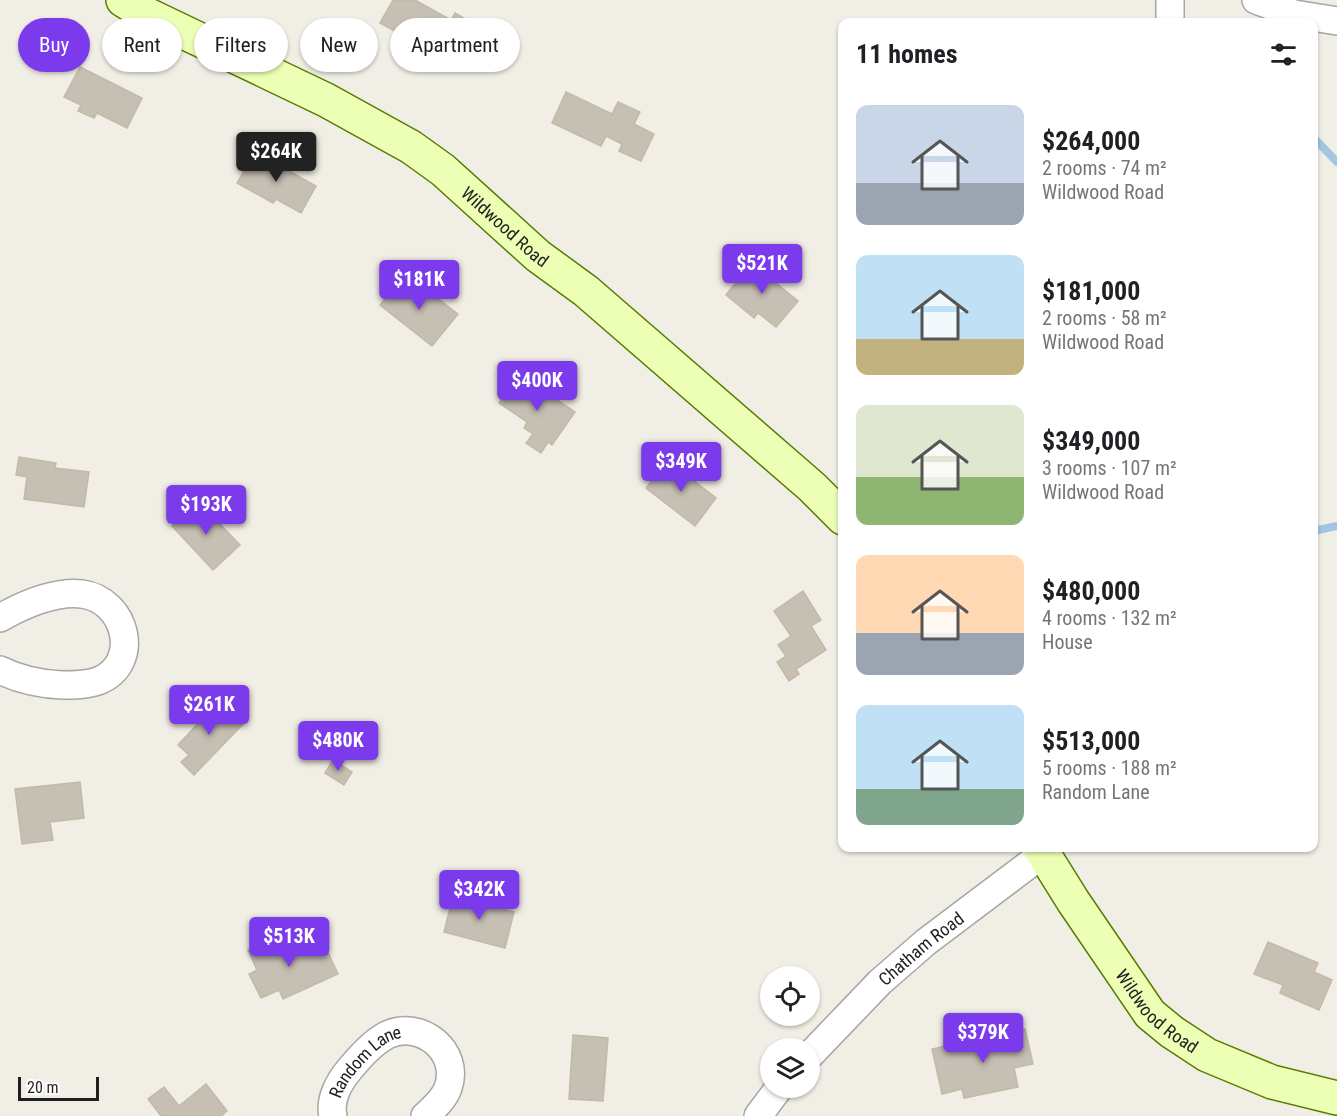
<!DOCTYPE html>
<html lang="en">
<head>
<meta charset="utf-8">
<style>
	body { margin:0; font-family:"Roboto Condensed",sans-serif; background:#f2f2f2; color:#202124; height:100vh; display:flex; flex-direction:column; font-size:22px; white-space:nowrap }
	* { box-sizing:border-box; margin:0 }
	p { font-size:20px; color:#757577 }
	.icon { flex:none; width:33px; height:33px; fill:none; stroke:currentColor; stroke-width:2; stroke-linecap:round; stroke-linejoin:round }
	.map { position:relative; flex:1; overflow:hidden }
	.side { position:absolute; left:838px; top:18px; width:480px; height:834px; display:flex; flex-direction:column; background:#fff; border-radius:12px; box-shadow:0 2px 4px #0004 }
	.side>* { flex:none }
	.top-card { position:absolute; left:18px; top:18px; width:570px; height:54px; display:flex; gap:12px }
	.controls { position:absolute; left:760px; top:966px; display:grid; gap:12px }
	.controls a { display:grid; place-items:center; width:60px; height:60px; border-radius:50%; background:#fff; box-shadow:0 2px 4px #0004; font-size:30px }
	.scale { position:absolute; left:18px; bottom:15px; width:81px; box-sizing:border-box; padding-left:6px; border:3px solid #1f1f1f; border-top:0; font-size:16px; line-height:21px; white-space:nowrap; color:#1f1f1f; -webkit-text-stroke:4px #fff; paint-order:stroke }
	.price { position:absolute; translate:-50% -51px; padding:0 14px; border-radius:6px; background:#7c3aed; color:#fff; font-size:20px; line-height:39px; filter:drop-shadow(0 2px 3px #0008) }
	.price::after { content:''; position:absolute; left:50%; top:36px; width:18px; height:14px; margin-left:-9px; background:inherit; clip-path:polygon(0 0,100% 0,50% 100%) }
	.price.active { background:#222; color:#fff }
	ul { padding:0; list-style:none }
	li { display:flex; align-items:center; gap:18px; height:150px; padding:0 18px }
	li span { display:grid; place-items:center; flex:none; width:168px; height:120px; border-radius:12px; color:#555 }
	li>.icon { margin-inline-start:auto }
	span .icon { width:72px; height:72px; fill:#fffc; stroke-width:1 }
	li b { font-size:26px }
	h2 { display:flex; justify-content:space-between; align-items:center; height:72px; padding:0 18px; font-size:26px }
	.tag { padding:0 21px; border-radius:27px; background:#fff; box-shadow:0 2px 4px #0004; font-size:21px; line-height:54px }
	.tag.active { background:#7c3aed; color:#fff }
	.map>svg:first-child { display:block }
</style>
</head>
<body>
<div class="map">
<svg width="1337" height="1116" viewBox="0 0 1337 1116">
	<rect width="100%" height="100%" fill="#f1efe5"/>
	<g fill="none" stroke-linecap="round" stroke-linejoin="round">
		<!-- stream -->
		<g stroke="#a2c6e2" stroke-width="8">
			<path d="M1314,138L1337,162"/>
			<path d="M1314,531L1337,526"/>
		</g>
	</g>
	<!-- building -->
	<g fill="#c6bfb4" stroke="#c4b9a6" stroke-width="1.5">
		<path d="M393,0H415L451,20L455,13L478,26L472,36L481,42L465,70L380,23Z"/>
		<path d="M80,67L142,98L127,128L97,113L94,118L78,111L81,105L64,97Z"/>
		<path d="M566,92L612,114L618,102L640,112L634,124L654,134L641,161L619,151L622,144L606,136L601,146L552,123Z"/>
		<path d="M255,152L316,186L301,213L276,199L273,203L237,183Z"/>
		<path d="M754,260L771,274L769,277L798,301L776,327L758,313L754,318L726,295Z"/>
		<path d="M401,278L423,295L427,290L458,314L432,346L380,305Z"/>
		<path d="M519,374L575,412L552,445L548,442L541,453L526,443L533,434L524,428L527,422L499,403Z"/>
		<path d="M19,457L56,463L55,468L89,472L84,507L24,499L27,477L16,475Z"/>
		<path d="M667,460L716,498L695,526L646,488Z"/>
		<path d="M198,501L240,545L213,570L172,526Z"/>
		<path d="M803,591L821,620L811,626L826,650L796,669L799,674L789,681L777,662L786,656L778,645L791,636L774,611Z"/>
		<path d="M220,700L244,723L194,775L181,762L189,755L178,745Z"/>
		<path d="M333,760L352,772L344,785L325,773Z"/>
		<path d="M80,782L84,818L50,822L53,840L22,844L15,789Z"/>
		<path d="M467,895L483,899L482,904L514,912L505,948L444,932L453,896L465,900Z"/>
		<path d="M275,937L279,946L290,941L297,954L323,942L338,974L283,999L279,990L261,998L249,974L257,970L248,950Z"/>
		<path d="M1268,942L1318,963L1314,972L1332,980L1319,1010L1280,993L1283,985L1254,974Z"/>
		<path d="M1025,1029L1033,1064L1014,1068L1018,1087L964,1098L962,1089L942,1094L932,1049Z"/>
		<path d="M573,1035L608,1038L603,1101L569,1099Z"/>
		<path d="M206,1084L227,1111L221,1116H161L148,1099L164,1087L179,1106Z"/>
	</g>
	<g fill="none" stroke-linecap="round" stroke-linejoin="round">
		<!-- street casing -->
		<g stroke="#a6a6a6" stroke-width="30">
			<g id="street">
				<path d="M1170,0V22"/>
				<path d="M1256,0L1294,14L1337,21"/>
				<path d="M0,618C23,605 54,591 82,594C127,600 142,664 98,681C87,685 74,685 62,685C40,684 20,680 0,670"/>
				<path id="s1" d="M810,1055L880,982L926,942L1044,853"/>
				<path id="s2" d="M333,1116C329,1100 339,1082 349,1070C360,1057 372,1043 387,1035C420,1019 461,1051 448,1088C444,1099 434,1108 425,1116"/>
				<path d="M758,1116L779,1088"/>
			</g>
		</g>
		<!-- secondary casing -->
		<g stroke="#557d00" stroke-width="36">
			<g id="secondary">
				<path id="s3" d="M123,0L148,15L326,100L411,147L443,170L538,256L586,291L812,487L843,518"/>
				<path id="s4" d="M1040,848L1073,901L1150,1014L1172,1032L1207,1055L1272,1082L1337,1098"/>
			</g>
		</g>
		<!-- street -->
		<use href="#street" stroke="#fff" stroke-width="27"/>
		<!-- secondary -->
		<use href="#secondary" stroke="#ecffb5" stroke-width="33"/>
	</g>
	<g text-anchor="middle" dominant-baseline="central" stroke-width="4.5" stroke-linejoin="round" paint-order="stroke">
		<!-- street labels -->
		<g font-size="18" fill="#1f1f1f" stroke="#fff">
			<text stroke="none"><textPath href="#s3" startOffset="447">Wildwood Road</textPath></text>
			<text stroke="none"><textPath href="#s1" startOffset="154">Chatham Road</textPath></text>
			<text stroke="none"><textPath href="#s4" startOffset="202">Wildwood Road</textPath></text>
			<text stroke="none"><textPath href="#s2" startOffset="68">Random Lane</textPath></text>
		</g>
	</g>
</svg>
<div class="controls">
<a><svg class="icon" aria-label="locate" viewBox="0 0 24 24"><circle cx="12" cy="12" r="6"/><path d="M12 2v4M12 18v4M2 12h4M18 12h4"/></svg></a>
<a><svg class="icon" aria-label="layers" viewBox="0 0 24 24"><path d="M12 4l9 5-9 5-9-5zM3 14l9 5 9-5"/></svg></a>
</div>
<div class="scale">20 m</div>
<b class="price active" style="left:276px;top:183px">$264K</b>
<b class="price" style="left:762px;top:295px">$521K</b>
<b class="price" style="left:419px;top:311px">$181K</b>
<b class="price" style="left:537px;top:412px">$400K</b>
<b class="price" style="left:681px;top:493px">$349K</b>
<b class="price" style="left:206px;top:536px">$193K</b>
<b class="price" style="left:209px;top:736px">$261K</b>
<b class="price" style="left:338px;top:772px">$480K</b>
<b class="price" style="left:479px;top:921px">$342K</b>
<b class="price" style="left:289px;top:968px">$513K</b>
<b class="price" style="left:983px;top:1064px">$379K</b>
<div class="top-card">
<a class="tag active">Buy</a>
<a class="tag">Rent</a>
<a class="tag">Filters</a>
<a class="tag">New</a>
<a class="tag">Apartment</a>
</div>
<section class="side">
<h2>11 homes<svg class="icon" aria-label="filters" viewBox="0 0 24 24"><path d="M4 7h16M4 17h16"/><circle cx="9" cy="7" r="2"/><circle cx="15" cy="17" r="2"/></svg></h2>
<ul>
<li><span style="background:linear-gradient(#c9d6e8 65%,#9aa5b1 0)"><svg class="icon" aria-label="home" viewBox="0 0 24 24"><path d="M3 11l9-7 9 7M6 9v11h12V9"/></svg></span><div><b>$264,000</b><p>2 rooms · 74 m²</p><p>Wildwood Road</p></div></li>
<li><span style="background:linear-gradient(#bfe0f5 70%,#c2b280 0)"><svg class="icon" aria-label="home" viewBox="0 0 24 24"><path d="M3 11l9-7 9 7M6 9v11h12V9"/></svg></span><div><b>$181,000</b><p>2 rooms · 58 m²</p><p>Wildwood Road</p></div></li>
<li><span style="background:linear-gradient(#dfe7d0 60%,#8fb573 0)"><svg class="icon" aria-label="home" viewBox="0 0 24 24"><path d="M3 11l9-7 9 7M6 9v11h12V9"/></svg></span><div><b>$349,000</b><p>3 rooms · 107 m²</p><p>Wildwood Road</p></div></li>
<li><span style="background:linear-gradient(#ffd9b3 65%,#9aa5b1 0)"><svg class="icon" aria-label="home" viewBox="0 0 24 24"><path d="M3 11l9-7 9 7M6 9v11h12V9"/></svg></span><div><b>$480,000</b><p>4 rooms · 132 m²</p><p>House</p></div></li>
<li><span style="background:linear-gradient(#bfe0f5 70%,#7fa58c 0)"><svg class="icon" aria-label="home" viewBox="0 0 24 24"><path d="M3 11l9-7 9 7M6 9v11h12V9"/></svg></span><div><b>$513,000</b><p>5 rooms · 188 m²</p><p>Random Lane</p></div></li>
</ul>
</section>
</div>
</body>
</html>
